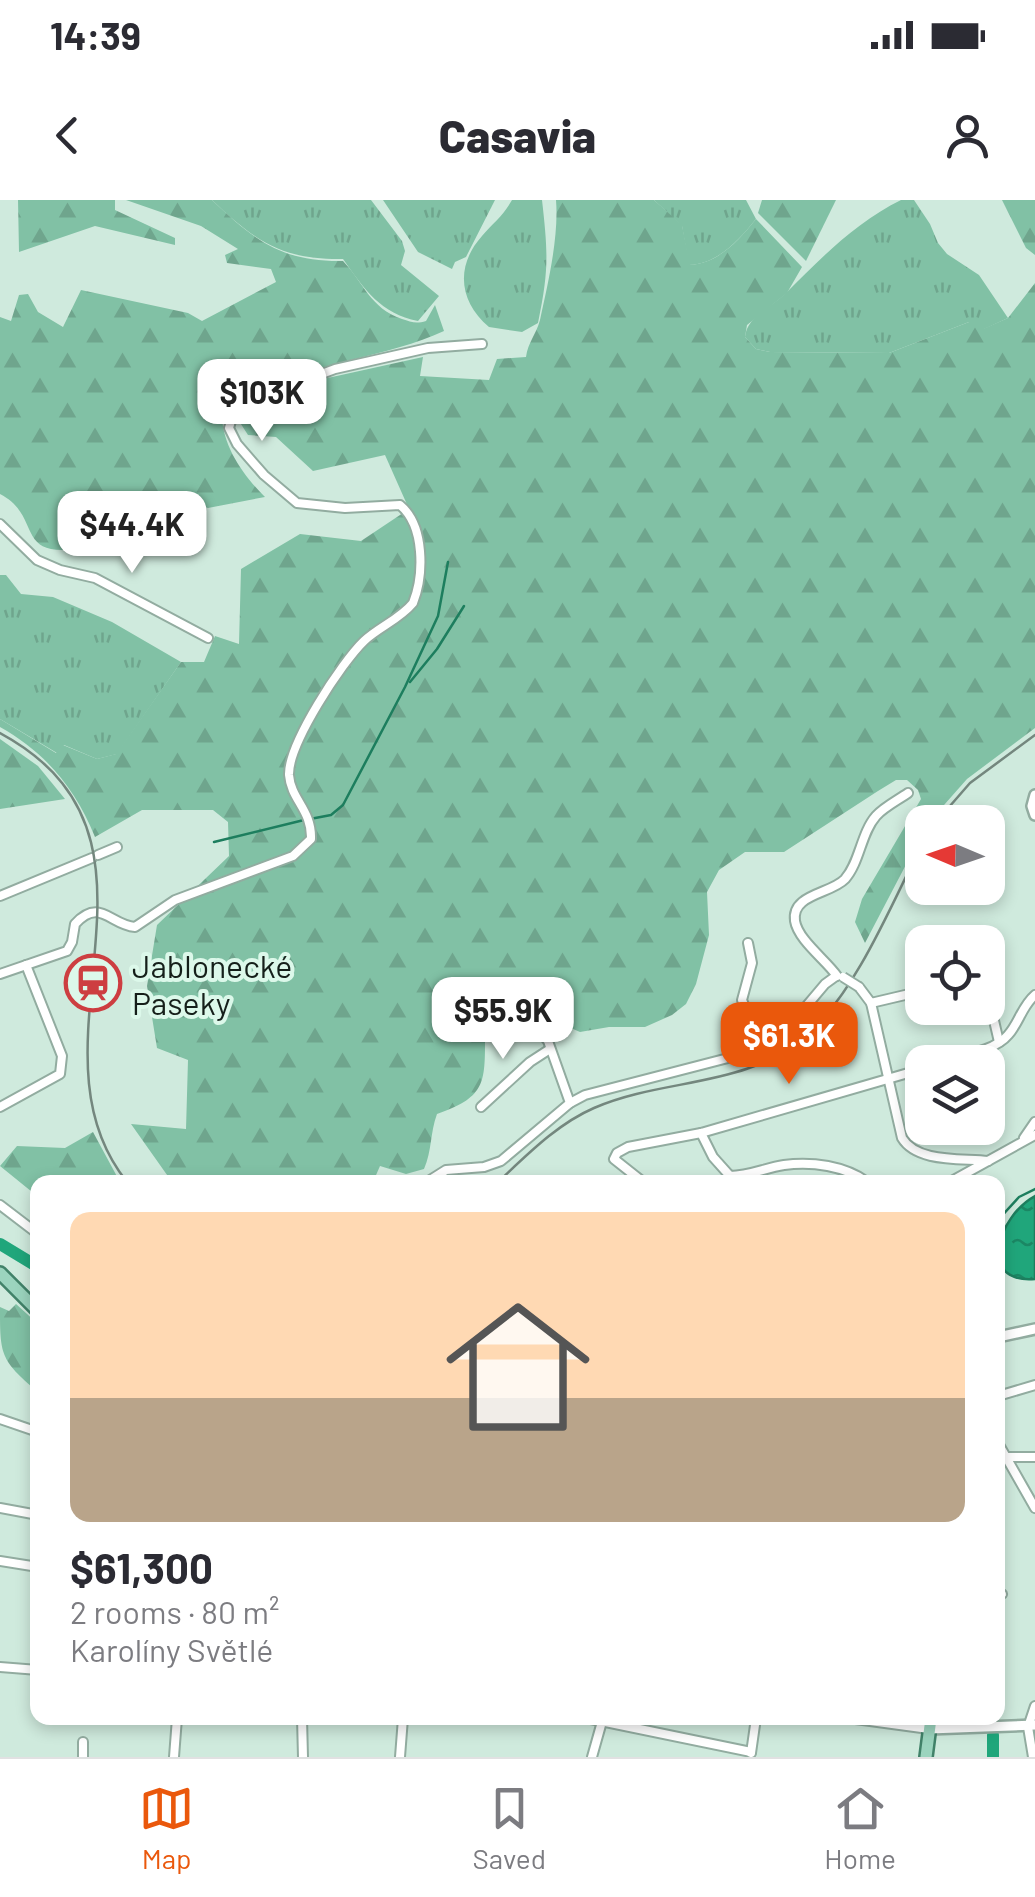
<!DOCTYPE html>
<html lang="en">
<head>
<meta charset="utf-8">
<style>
	body { margin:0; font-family:Barlow,sans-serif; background:#f7f7f7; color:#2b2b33; height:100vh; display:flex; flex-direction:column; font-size:38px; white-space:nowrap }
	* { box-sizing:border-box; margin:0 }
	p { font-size:32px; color:#7c7c81 }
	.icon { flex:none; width:55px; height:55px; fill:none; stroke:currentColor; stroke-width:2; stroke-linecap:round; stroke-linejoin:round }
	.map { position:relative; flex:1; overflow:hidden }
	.drawer { position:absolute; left:30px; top:975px; width:975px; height:550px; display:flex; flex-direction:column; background:#fff; border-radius:20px; box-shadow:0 5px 15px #0003 }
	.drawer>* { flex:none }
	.needle { width:65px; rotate:272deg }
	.fabs { position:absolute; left:905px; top:605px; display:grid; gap:20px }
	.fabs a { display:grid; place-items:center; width:100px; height:100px; border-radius:20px; background:#fff; box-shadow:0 5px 15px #0003; font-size:50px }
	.price { position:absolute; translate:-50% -85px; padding:0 22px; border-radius:20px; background:#fff; color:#222; font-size:32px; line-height:65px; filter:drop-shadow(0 2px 5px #0008) }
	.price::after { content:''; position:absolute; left:50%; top:60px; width:30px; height:22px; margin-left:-15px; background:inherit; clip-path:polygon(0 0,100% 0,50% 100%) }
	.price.current { background:#ea580c; color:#fff }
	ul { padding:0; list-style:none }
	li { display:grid; align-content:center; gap:20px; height:530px; padding:0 40px }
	li span { display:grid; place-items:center; height:310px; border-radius:20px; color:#555 }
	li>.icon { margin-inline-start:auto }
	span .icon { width:180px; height:180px; fill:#fffc; stroke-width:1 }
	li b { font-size:42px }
	.status { display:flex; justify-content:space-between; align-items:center; height:70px; padding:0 50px; background:#fff; direction:ltr }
	.status svg { height:28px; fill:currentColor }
	header { display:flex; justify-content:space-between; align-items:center; height:130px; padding:0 40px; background:#fff; font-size:45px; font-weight:800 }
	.dock { display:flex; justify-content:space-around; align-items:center; height:140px; border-top:2px solid #e1e1e2; background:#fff; font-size:28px; color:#7c7c81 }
	.dock a { display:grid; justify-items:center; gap:5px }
	.dock .current { color:#ea580c }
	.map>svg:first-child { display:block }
</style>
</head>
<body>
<div class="status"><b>14:39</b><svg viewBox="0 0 49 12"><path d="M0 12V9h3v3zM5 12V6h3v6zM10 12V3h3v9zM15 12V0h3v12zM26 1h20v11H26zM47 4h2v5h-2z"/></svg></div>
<header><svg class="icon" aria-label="back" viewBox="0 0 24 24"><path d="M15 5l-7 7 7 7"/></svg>Casavia<svg class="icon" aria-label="person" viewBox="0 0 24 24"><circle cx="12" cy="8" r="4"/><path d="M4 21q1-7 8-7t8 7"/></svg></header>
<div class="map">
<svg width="1035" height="1557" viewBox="0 0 1035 1557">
	<defs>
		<pattern id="grass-tufts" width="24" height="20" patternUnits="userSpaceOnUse" patternTransform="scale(2.5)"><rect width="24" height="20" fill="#81c1a5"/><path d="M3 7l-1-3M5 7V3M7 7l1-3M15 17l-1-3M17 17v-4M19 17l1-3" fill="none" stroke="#6fa58d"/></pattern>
		<pattern id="forest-firs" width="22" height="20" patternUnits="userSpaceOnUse" patternTransform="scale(2.5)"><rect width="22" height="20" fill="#81c1a5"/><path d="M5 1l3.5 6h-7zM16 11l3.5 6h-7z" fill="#6fa58d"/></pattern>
		<pattern id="water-ripples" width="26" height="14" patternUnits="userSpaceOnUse" patternTransform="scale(2.5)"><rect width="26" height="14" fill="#20a67b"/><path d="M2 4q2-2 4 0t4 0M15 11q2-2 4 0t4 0" fill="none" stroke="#1b8764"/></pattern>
	</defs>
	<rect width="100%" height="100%" fill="#cfeadd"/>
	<!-- grass -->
	<g fill="url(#grass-tufts)">
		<path d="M212,0H371L402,41L405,51L401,65L439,96L418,121C381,114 364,89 343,59C282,60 255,41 212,0Z"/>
		<path d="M383,0H495L466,57L455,62L452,69L418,52Z"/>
		<path d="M512,0H542C548,53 549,70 538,123L522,132L489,127C459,102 455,66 482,36C493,23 503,16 512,0Z"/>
		<path d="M654,0H746L756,19C739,40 718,64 689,65L682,26Z"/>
		<path d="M901,0H914L930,24L938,43L947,54L979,75L1008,118L982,130L969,122L889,153L770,152L756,149L745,137C747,116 772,107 786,93C820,59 856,22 901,0Z"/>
		<path d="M0,375H6L21,394L53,397L112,422L181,462L117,554L97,559L64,545L57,553L0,519Z"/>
	</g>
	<!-- forest -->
	<g fill="url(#forest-firs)">
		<path d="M18,0H115V10L175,38V45L95,26L19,52Z"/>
		<path d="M126,0H212C254,40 282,62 343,61C364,83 370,108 402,119C411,122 416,124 426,121L435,105L444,131C378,162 274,165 222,216C223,247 243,275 265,297L208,308L154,292L116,299L64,350C18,351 39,314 0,294V117L11,121L19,95L28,94L38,112L63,127L81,90L188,113L202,121L276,82L271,69L227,63L225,55L238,49L201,26Z"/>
		<path d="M556,0H654L682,25L690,65C719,63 739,40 756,19L802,67L787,93L747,125L745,137L756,149L770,152L889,153L969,122H978L983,129L1008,118L1035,83V528L967,579L929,622H922V634L865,743L855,722L862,699L921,599L918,590L907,580H896L878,591L784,652H745L719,670L707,692L709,735L696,784L686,804L672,815L645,827H609L580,832L534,812L511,817L485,833C485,882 487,897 437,914C430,933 432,951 424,969L406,974L380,966L373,982H172L131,924L186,929L188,860L157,848L147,786L157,725L229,656L228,622L213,610H142L95,637C75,588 46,553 0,527V519L56,553L63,545L97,559L116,554L181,462H204L215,436L239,444L241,369L300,334L361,341L409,309L385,255L313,271L276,237L248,235L239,221L241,211L261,200L296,191L323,179L423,157L420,176L489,180L497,159L526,157C528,142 536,135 540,120C548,83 559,37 556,0Z"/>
		<path d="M762,0H836L806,61L758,13Z"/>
		<path d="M1002,0H1035V55L1026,48Z"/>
		<path d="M0,539L38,566L65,599L0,609Z"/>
		<path d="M93,932L120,982H38L37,996L0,966L17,946L65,948Z"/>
		<path d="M16,1104L37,1123V1191C0,1160 0,1154 0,1107L9,1111Z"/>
	</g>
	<!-- water -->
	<path fill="url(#water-ripples)" stroke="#1d7e5e" stroke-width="2.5" d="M1035,996V1079C976,1084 998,1016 1035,996Z"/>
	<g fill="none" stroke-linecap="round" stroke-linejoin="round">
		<!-- stream -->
		<g stroke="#1d7e5e" stroke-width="2.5">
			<path d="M410,482L437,449L464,406"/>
			<path d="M310,619L331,615L343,605L405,487L438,416L448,362"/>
			<path d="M214,642L304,620"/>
			<path d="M998,1020L1019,997L1035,989"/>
		</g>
		<!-- river -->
		<g stroke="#20a67b" stroke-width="12">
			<path d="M0,1044L38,1067"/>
			<path d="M989,1518L990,1520"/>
			<path d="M993,1535V1557"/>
		</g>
		<!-- minor casing -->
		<g stroke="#92aca0" stroke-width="12">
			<g id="minor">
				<path d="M0,324L37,360L60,370L95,378L208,438"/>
				<path d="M98,655L117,647"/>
				<path d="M0,696L92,658"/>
				<path d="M748,743L752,763L742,800L760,843"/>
				<path d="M0,774L67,751L72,742L75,724C100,697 110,725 135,727L175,700L293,656L311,639C312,610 291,600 289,575C288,544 342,462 364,441C379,427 400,419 413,403C424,375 425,326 400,305L345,308L297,303L264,275L237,244L229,228L233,214L247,202L335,169L428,148L482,144"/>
				<path d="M837,776C827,761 798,740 795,721C791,694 831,694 845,679C860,662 861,633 876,616C884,607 898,600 908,593"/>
				<path d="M859,787L871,803L902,938C917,963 962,958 988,961"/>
				<path d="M988,795L999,842"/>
				<path d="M871,803L922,791"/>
				<path d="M530,819L548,841L570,903"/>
				<path d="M941,862C960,856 995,851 1008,835C1019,823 1022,806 1035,795"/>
				<path d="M0,907L60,874L62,856L26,765"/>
				<path d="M481,907L530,862L550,849"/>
				<path d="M701,933L713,957L730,976C749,976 765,968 784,965C812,961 845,966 867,982"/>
				<path d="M1024,938L1035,922"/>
				<path d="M427,982L446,970L484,967L501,961L570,903L585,895L732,857L767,840L798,816L825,784L836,776"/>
				<path d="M643,982L614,959L617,953L628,947L701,933L922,869"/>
				<path d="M950,982L1035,935"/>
				<path d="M0,1005L38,1034"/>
				<path d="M998,1196L1035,1185"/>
				<path d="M0,1219L38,1232"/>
				<path d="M998,1243L1035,1308"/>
				<path d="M1006,1257H1035"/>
				<path d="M0,1308L38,1315"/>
				<path d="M0,1361L38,1367"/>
				<path d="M998,1396L1002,1394"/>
				<path d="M0,1467L38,1470"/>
				<path d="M302,1518L303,1557"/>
				<path d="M586,1518L751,1552"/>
				<path d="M848,1518L929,1529"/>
				<path d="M751,1553L756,1518"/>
				<path d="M83,1557V1542"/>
				<path d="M174,1557L177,1518"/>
				<path d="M400,1557L403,1518"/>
				<path d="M592,1557L603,1518"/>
				<path d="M1033,1557L1028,1527L1035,1506"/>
			</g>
		</g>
		<!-- tertiary casing -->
		<g stroke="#92aca0" stroke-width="14">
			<g id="tertiary">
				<path d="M1035,595L1032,606L1035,615"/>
				<path d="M998,1137L1035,1129"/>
				<path d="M929,1529L1035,1525"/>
			</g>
		</g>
		<!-- primary casing -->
		<g stroke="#418269" stroke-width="16">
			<g id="primary">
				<path d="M0,1073L38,1111"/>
				<path d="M926,1557L931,1518"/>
			</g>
		</g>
		<!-- minor -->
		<use href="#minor" stroke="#fff" stroke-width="8"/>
		<!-- tertiary -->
		<use href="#tertiary" stroke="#fff" stroke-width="9"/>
		<!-- primary -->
		<use href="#primary" stroke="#9bd4be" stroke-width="11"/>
		<!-- rail -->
		<g stroke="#74877e" stroke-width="2.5">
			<path d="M0,533C196,639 16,844 127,982"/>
			<path d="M936,622L970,583L1035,535"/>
			<path d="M498,982C527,955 557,924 594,908C665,877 747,889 808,834C857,790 892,703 922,644"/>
		</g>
		<!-- minor-bridge casing -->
		<g stroke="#92aca0" stroke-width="12" stroke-linecap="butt">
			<path id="minor-bridge" d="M843,777L859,787"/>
		</g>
		<!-- minor-bridge -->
		<use href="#minor-bridge" stroke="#fff" stroke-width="8"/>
	</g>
	<!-- icons -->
	<defs>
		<g id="station-ring" transform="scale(2.875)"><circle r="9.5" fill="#dcf8ea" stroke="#cd3e41" stroke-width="1.5"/><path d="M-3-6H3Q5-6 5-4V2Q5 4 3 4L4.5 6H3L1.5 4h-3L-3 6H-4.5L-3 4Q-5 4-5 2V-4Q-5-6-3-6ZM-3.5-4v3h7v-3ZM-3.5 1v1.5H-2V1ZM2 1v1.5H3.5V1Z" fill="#cd3e41"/></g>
	</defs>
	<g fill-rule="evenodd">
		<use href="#station-ring" x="93" y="783"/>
	</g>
	<g text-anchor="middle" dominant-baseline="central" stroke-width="8" stroke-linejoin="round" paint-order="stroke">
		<!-- poi labels -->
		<g font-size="32" fill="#151f1a" stroke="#dcf8ea" text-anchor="start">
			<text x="132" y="765">Jablonecké<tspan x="132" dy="37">Paseky</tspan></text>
		</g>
	</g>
</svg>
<div class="fabs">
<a><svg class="needle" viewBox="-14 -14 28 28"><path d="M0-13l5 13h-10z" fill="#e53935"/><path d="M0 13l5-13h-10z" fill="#7c7c81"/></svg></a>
<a><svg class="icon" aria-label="locate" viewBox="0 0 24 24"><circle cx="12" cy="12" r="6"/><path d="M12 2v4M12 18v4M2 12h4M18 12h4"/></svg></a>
<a><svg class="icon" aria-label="layers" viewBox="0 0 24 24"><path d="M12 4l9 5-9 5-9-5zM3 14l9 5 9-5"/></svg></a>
</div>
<b class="price" style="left:262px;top:244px">$103K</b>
<b class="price" style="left:132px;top:376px">$44.4K</b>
<b class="price" style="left:503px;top:862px">$55.9K</b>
<b class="price current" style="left:789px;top:887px">$61.3K</b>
<section class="drawer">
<ul>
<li><span style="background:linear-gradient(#ffd9b3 60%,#b9a48a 0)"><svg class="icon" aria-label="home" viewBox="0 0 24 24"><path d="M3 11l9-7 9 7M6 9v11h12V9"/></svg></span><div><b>$61,300</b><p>2 rooms · 80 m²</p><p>Karolíny Světlé</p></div></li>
</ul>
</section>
</div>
<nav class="dock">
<a class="current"><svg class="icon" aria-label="map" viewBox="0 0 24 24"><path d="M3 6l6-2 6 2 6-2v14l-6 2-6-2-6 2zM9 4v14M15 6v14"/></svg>Map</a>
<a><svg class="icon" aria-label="saved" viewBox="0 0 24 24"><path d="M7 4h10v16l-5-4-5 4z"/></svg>Saved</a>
<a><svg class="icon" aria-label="home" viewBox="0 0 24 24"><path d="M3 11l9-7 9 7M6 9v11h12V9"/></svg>Home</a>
</nav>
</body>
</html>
